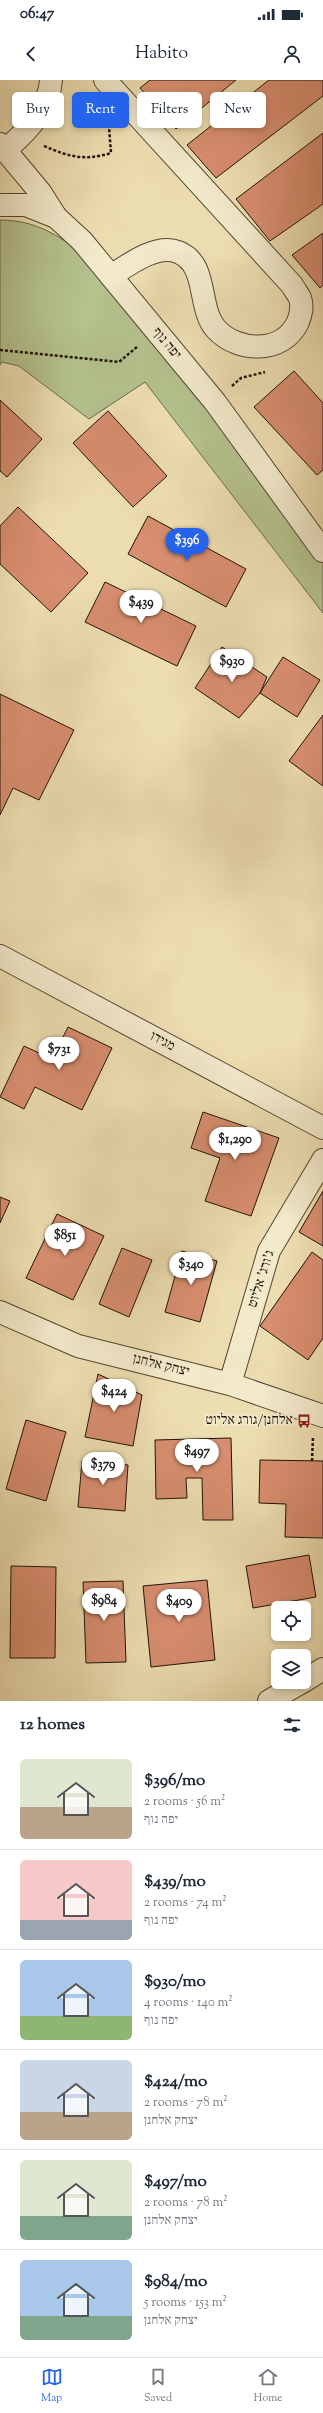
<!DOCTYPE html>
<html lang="en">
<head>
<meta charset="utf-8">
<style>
	body { margin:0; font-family:"Sorts Mill Goudy","Frank Ruhl Libre",serif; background:#f6f6f7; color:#1f2937; height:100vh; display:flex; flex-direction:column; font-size:15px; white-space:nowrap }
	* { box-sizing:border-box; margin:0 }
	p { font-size:13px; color:#747a83 }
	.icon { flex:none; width:22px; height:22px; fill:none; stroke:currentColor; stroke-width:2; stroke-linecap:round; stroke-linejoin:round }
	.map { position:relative; height:1621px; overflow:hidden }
	.sheet { display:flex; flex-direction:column; background:#fff; flex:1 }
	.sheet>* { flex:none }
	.top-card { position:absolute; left:12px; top:12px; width:299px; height:36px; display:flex; gap:8px }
	.buttons { position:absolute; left:271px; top:1521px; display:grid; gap:8px }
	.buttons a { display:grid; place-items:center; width:40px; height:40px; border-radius:6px; background:#fff; box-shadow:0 2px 6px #0003; font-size:20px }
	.price { position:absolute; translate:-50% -34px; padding:0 9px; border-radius:14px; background:#fff; color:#222; font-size:13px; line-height:26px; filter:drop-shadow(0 1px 2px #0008) }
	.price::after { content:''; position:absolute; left:50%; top:24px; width:12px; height:9px; margin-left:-6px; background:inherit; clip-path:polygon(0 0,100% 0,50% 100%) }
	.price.on { background:#2563eb; color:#fff }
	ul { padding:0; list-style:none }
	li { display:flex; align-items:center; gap:12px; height:100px; padding:0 20px }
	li+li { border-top:1px solid #e0e1e3 }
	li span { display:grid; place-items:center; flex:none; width:112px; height:80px; border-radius:6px; color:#555 }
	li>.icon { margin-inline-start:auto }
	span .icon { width:48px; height:48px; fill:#fffc; stroke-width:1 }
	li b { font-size:17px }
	h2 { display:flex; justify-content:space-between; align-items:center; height:48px; padding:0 20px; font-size:17px }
	.pill { padding:0 14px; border-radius:6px; background:#fff; box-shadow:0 2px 6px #0003; font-size:14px; line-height:36px }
	.pill.on { background:#2563eb; color:#fff }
	.status { display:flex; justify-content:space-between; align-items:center; height:28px; padding:0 20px; background:#fff; direction:ltr }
	.status svg { height:11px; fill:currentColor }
	header { display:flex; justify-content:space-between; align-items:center; height:52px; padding:0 20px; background:#fff; font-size:18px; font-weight:600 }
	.dock { display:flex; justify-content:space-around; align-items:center; height:56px; border-top:1px solid #e0e1e3; background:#fff; font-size:11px; color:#747a83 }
	.dock a { display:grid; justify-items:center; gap:2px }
	.dock .on { color:#2563eb }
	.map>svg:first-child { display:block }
</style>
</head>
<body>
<div class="status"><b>06:47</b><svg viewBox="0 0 49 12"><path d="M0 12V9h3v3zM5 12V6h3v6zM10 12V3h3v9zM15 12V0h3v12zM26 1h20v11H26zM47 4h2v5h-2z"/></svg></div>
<header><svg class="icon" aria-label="back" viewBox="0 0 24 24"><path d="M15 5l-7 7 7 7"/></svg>Habito<svg class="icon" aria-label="person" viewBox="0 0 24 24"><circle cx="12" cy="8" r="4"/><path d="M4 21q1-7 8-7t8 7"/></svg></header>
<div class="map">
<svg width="323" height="1621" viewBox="0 0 323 1621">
	<rect width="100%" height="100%" fill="#eddeb1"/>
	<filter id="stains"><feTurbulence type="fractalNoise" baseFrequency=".005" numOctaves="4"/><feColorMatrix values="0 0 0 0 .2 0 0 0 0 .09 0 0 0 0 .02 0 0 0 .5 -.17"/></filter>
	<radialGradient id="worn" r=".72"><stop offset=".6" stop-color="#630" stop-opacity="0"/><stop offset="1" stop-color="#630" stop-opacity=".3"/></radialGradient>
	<!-- green -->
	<path fill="#b4c28e" stroke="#6a6a4b" d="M0,140C44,140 70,164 103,190L323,462V533L145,302L89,339L19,286L2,282L0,285Z"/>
	<!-- building -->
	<g fill="#d88e70" stroke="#201308">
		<path d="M150,0H236L176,49L140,8Z"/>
		<path d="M269,0H323V16L216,98L187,65Z"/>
		<path d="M323,53V124L270,161L236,119Z"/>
		<path d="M323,153V205L320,208L292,175Z"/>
		<path d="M294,291L323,323V390L317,395L254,327Z"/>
		<path d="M0,320L42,359L7,397L0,391Z"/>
		<path d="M108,331L167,396L133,427L73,363Z"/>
		<path d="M18,427L88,493L51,532L0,484V446Z"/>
		<path d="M148,436L246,489L226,527L128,474Z"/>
		<path d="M105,502L196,546L177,586L85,542Z"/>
		<path d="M222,567L267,597L260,613L239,638L195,608Z"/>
		<path d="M283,577L320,600L297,637L260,613Z"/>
		<path d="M0,614L74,650L39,720L13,708L0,735Z"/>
		<path d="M323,635V706L289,681Z"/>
		<path d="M68,947L112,968L82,1030L35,1007L24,1029L0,1017L24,966L52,979Z"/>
		<path d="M203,1032L279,1058L251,1136L205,1121L220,1078L191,1068Z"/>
		<path d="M323,1111V1166L299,1152Z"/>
		<path d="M0,1117L10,1121L0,1143Z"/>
		<path d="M57,1134L104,1156L73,1220L26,1198Z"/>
		<path d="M122,1168L152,1180L129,1237L99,1224Z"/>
		<path d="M182,1171L217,1181L200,1242L165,1232Z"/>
		<path d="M312,1172L323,1180V1258L308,1280L260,1246Z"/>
		<path d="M98,1294L142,1315L133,1366L85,1357Z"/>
		<path d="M26,1340L66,1352L46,1421L6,1409Z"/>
		<path d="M231,1358L233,1440H203L202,1398H186L187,1418L156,1419L155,1360Z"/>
		<path d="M260,1380L323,1381V1458L285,1457L286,1424L259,1423Z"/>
		<path d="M82,1381L128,1385L125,1431L78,1427Z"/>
		<path d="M309,1475L316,1517L253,1528L246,1486Z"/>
		<path d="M11,1486L56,1487L55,1578H10Z"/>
		<path d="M207,1500L215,1580L151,1587L143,1506Z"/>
		<path d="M123,1501L126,1582L86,1583L83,1502Z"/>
	</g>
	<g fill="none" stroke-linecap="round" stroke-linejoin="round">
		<!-- minor casing -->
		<g stroke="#534632" stroke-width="24">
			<g id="minor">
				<path d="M105,0L292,205C294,209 298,214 300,218C303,227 301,234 298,242C283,274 238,273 216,249C197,228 209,184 178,172C157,163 128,185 111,196"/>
				<path d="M0,64L40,112L56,137L82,161L215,322L323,471"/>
				<path d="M5,70C26,53 49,29 51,0"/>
				<path d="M0,125H26L56,137"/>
				<path d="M0,876L323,1048"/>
				<path d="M0,1232L78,1266L230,1304L323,1336"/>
				<path d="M230,1304L269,1171L323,1080"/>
				<path d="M304,1601L323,1589"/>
				<path d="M269,1621L302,1602"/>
			</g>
		</g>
		<!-- path -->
		<g stroke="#201308" stroke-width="2.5" stroke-dasharray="3 2" stroke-linecap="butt">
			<path d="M44,66C70,77 84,81 111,73L109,47"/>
			<path d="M0,270L119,282L138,266"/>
			<path d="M232,306L241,298L265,292"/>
			<path d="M312,1381L313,1357"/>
		</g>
		<!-- minor -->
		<use href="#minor" stroke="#f3eacc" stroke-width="22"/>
	</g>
	<!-- icons -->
	<defs>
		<g id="bus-bare" transform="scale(1.08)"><path d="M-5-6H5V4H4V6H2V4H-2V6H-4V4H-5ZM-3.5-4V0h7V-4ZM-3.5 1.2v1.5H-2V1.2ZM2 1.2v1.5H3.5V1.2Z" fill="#8f2418" stroke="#f3eacc" stroke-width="2.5" paint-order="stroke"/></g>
	</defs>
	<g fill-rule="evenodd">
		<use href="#bus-bare" x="304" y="1341"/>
	</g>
	<g text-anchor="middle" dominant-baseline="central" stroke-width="3.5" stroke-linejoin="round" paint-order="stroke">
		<!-- street labels -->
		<g font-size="14" fill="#201308" stroke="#f3eacc">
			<text transform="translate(166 264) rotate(50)">יפה נוף</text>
			<text transform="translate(162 962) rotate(28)">מגידו</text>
			<text transform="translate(262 1199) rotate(-72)">ג'ורג' אליוט</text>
			<text transform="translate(161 1286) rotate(14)">יצחק אלחנן</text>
		</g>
		<!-- poi labels -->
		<g font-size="14" fill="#201308" stroke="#f3eacc" text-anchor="end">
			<text x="293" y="1341">אלחנן/גורג אליוט</text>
		</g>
	</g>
	<rect width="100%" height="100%" filter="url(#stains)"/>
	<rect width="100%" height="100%" fill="url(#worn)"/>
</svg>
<div class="buttons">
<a><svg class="icon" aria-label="locate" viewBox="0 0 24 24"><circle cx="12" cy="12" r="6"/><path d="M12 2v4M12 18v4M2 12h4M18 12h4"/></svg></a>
<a><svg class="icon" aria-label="layers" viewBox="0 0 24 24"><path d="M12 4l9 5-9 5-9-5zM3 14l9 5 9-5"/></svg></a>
</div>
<b class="price on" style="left:187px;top:482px">$396</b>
<b class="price" style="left:141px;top:544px">$439</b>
<b class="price" style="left:232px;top:603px">$930</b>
<b class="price" style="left:59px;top:991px">$731</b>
<b class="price" style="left:235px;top:1081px">$1,290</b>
<b class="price" style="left:65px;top:1177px">$851</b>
<b class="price" style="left:191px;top:1206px">$340</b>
<b class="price" style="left:114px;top:1333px">$424</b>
<b class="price" style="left:197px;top:1393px">$497</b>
<b class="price" style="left:103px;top:1406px">$379</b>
<b class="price" style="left:104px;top:1542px">$984</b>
<b class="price" style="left:179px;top:1543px">$409</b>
<div class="top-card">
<a class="pill">Buy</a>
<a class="pill on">Rent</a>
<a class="pill">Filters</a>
<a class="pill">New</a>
</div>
</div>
<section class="sheet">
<h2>12 homes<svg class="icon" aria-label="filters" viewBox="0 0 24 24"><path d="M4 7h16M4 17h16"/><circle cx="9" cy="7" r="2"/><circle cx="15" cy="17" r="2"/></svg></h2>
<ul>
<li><span style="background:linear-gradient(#dfe7d0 60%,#b9a48a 0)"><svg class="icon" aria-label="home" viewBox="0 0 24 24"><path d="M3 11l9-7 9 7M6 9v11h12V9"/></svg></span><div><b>$396/mo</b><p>2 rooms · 56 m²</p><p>יפה נוף</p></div></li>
<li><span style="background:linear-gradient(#f6c9c9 75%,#9aa5b1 0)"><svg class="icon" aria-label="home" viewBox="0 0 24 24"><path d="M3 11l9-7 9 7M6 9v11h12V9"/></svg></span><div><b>$439/mo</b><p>2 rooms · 74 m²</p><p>יפה נוף</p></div></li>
<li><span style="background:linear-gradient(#a9c7e8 70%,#8fb573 0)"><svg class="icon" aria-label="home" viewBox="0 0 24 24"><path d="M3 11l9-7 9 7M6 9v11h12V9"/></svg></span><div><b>$930/mo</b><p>4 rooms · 140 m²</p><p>יפה נוף</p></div></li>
<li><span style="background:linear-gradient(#c9d6e8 65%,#b9a48a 0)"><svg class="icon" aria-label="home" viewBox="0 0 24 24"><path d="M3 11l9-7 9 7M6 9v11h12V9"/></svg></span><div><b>$424/mo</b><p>2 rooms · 78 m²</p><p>יצחק אלחנן</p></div></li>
<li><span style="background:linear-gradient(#dfe7d0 70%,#7fa58c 0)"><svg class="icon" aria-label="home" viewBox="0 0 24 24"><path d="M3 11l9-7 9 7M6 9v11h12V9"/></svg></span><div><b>$497/mo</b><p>2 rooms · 78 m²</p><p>יצחק אלחנן</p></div></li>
<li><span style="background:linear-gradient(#a9c7e8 70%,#7fa58c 0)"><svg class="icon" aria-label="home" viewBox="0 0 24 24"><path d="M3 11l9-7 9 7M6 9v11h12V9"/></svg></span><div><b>$984/mo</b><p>5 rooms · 153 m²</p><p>יצחק אלחנן</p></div></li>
</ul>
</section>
<nav class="dock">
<a class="on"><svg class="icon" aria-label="map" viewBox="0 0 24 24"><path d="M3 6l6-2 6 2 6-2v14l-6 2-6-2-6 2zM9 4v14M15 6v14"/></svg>Map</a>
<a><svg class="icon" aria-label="saved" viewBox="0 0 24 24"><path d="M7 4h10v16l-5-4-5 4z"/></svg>Saved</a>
<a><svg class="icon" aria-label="home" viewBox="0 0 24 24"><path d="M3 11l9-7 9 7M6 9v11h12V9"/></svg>Home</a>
</nav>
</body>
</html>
